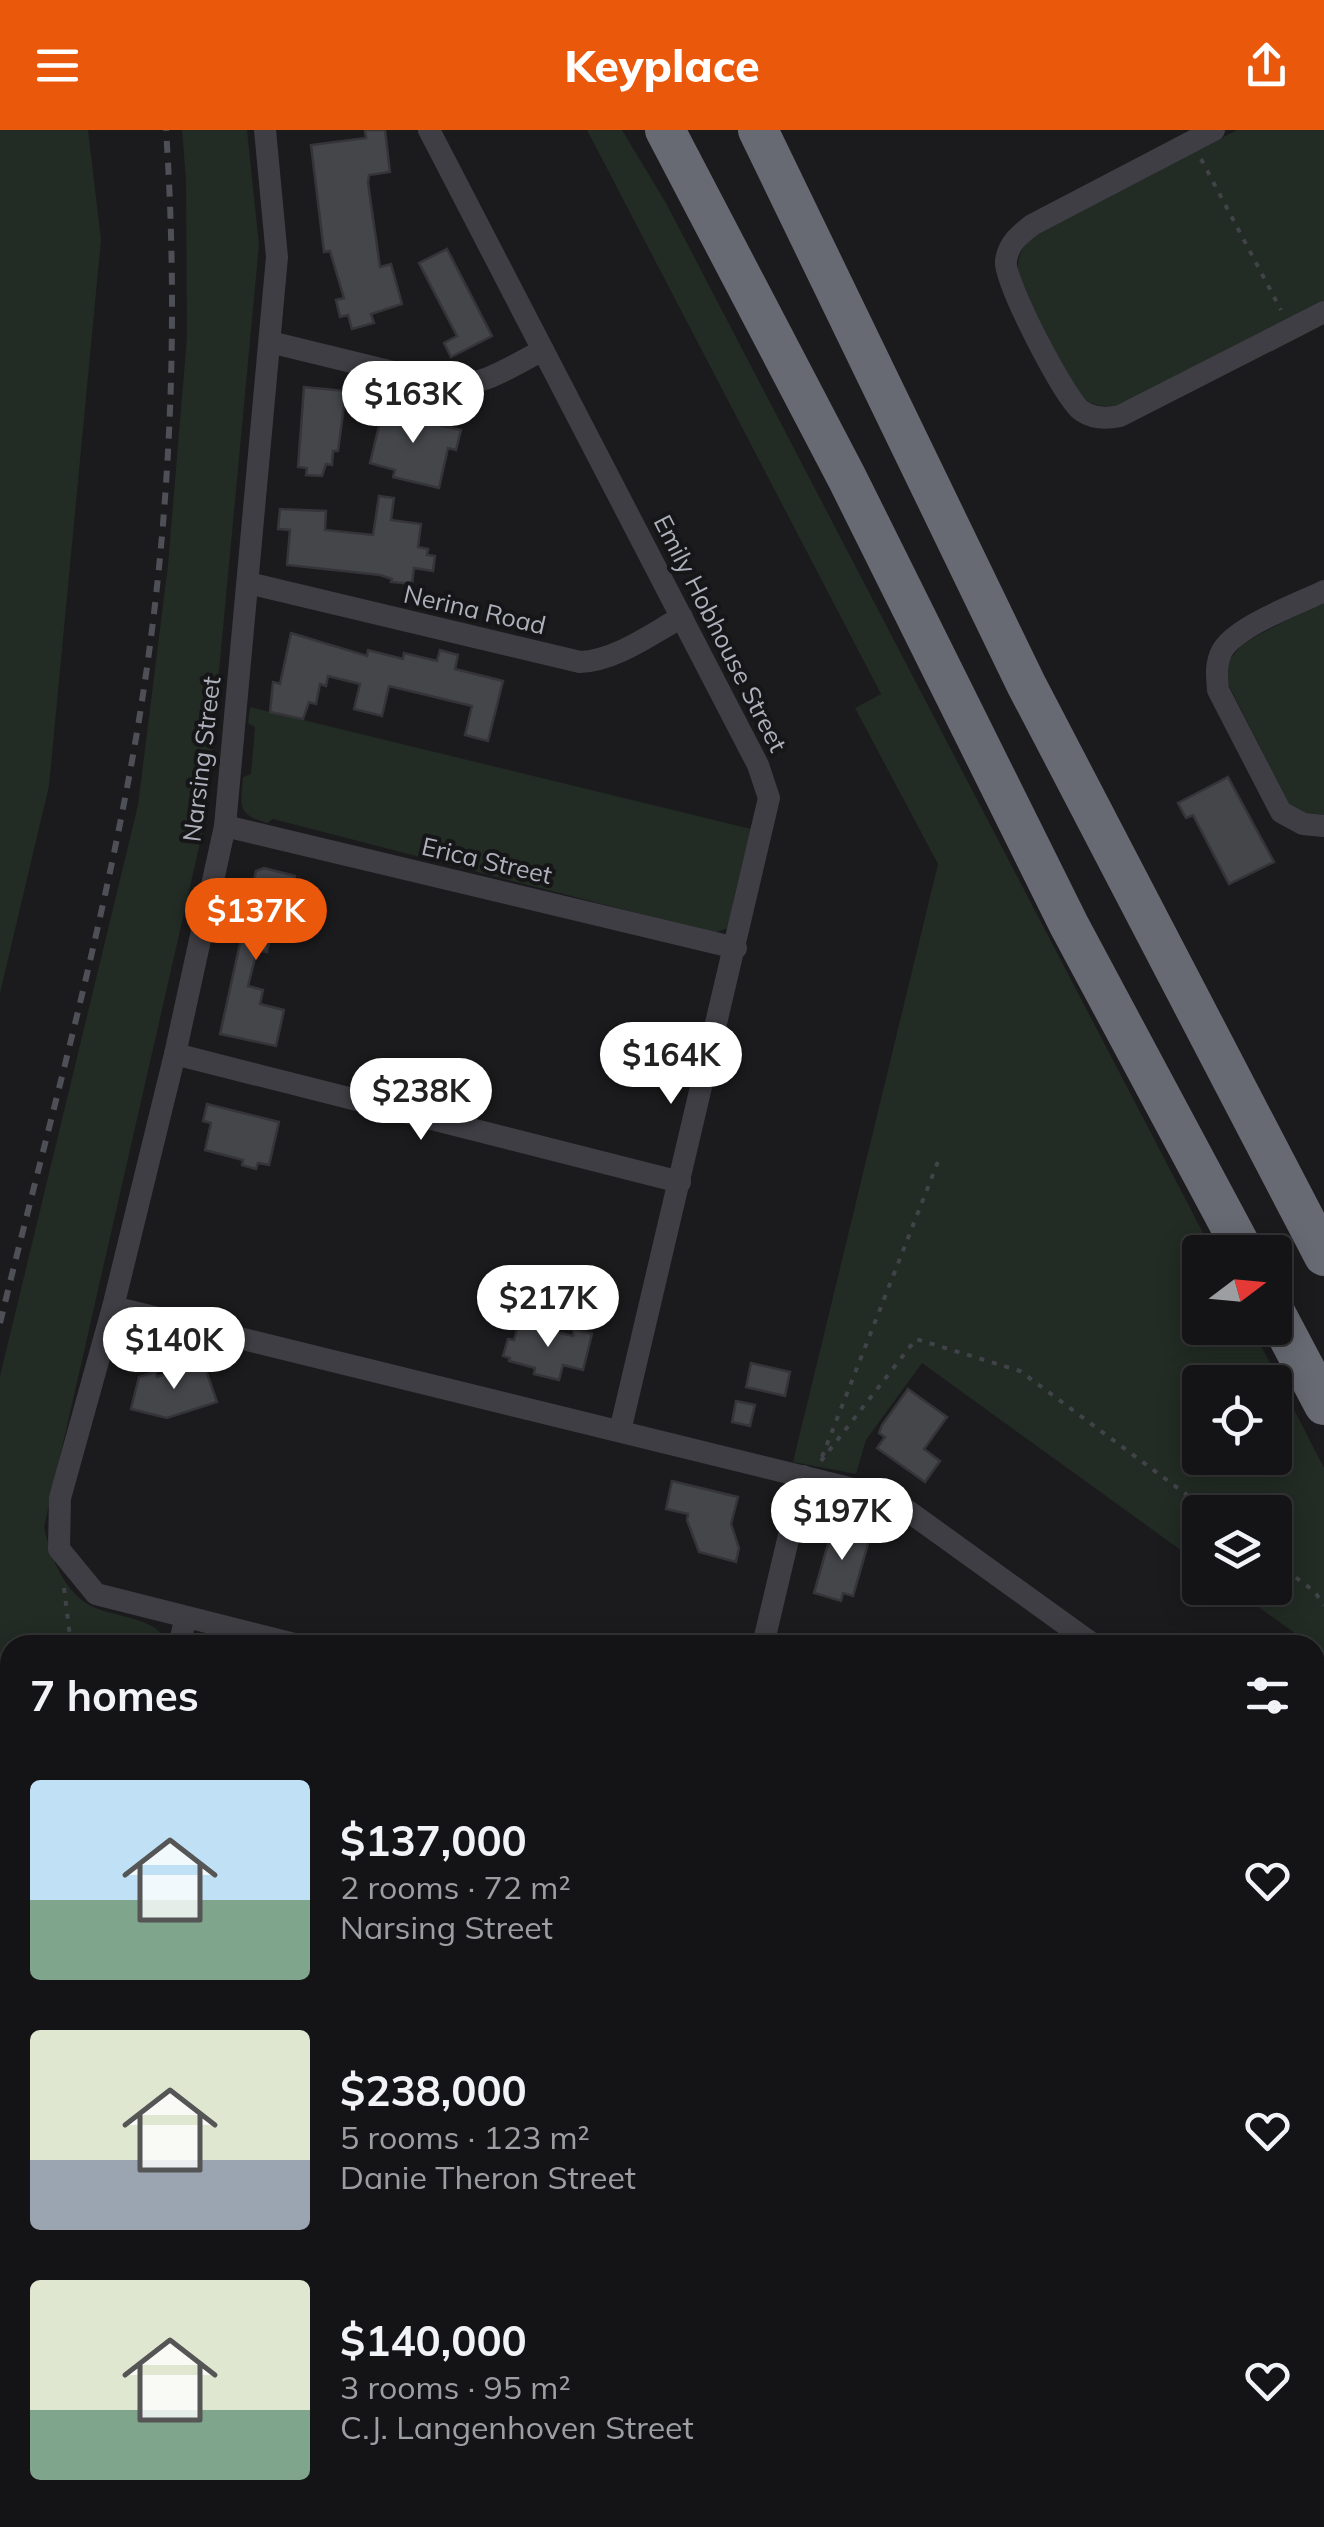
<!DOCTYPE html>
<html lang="en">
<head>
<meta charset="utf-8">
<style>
	body { margin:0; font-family:Mulish,sans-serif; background:#212123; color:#f1f3f6; height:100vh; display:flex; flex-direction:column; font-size:38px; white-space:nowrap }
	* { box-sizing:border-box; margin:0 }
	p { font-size:32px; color:#9d9ea1 }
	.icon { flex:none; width:55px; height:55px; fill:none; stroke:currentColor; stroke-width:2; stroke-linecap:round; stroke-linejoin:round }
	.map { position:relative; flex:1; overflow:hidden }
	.panel { position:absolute; left:0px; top:1505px; width:1325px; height:892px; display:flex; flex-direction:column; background:#141416; border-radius:30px 30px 0 0; box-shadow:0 5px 25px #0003,0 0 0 2px #333335 }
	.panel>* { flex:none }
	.needle { width:65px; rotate:74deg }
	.tools { position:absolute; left:1182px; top:1105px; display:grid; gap:20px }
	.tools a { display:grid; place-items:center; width:110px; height:110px; border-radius:10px; background:#141416; box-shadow:0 5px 25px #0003,0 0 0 2px #333335; font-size:50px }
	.price { position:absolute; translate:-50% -85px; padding:0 22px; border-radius:35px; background:#fff; color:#222; font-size:32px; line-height:65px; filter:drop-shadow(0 2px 5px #0008) }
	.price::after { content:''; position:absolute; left:50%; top:60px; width:30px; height:22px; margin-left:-15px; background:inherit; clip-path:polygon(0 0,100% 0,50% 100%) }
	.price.active { background:#ea580c; color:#fff }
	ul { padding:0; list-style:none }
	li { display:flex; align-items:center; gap:30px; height:250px; padding:0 30px }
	li span { display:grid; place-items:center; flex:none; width:280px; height:200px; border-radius:10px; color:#555 }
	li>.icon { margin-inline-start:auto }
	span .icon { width:120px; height:120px; fill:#fffc; stroke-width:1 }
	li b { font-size:42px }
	h2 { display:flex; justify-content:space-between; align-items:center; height:120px; padding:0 30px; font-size:42px }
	header { display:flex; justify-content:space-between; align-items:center; height:130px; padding:0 30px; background:#ea580c; color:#fff; font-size:45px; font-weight:800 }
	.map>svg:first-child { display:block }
</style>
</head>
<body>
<header><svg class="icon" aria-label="menu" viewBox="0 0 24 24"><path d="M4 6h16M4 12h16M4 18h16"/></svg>Keyplace<svg class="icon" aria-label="share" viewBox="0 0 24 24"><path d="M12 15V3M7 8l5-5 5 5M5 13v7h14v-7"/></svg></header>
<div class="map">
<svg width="1324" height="2397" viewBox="0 0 1324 2397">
	<rect width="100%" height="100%" fill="#1b1b1d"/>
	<!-- built -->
	<path fill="#27272a" d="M784,2388H1007L1012,2397H765Z"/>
	<!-- green -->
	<g fill="#222b24" fill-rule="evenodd">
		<path d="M0,0H88L101,110L49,656L0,863Z"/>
		<path d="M182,0H247L259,115L205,691L44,1397C50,1424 61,1456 86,1473C107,1488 164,1486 166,1515H10V1982L0,1981V1246L138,675L168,435L187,207L186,51Z"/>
		<path d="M587,0H622L666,73L1213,1122H1200V1198H1252L1324,1338V1524L1232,1458H1275V1382H1200V1434L922,1233L866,1310L856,1344L793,1332L938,734L855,578L881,564ZM1200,1252H1275V1328H1200Z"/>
		<path d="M1237,0H1324V171L1123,274C1103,279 1092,276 1077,263L1020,153C1015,130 1019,123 1032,105Z"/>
		<path d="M1324,471V686L1305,684L1289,674L1227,552L1228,532L1243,513Z"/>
		<path d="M250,577L751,699L734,768L737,774L728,798L714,803L273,689L267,693C236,684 241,676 243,647L251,644L255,597L248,593Z"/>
	</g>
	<!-- building -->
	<g fill="#45464a" stroke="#353539" stroke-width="2.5">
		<path d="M365,0H385L390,42L369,45L368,53L380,137L391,134L402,174L371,184L374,193L352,199L348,185L340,187L336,170L344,168L330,121L324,122L311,15L366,8Z"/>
		<path d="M447,119L492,206L451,227L444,213L457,206L419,133Z"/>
		<path d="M304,257L346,261L338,321H333L332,335L326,334L322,346L306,345L307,338L298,337Z"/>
		<path d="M384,275L431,288L430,293L461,300L456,320L448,318L439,358L393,347L395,340L370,333Z"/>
		<path d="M379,366L394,368L391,390L421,394L418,417L428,419L427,425L435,426L433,441L414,438L412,454L391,452L392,449L380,445L287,435L290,400L278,399L280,379L326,381L325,400L373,405Z"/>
		<path d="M291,503L367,526L368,520L403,529L404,523L437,531L440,520L458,525L455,539L503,551L488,611L465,605L472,576L389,556L382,586L354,579L360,554L328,546L326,556L320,554L316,574L309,572L303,589L270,582L273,552L280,554Z"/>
		<path d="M1228,647L1274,732L1229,754L1193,685L1186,688L1178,673Z"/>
		<path d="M264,738L295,746L289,772L279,770L267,822L257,820L248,856L263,860L260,874L284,880L276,916L220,904L256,741Z"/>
		<path d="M207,974L279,992L269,1035L258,1033L256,1039L242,1035L243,1030L205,1020L211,993L203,991Z"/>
		<path d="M519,1193L573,1206L574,1200L592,1204L583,1240L563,1235L559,1250L534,1244L535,1238L509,1231L510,1228L503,1226L508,1209L514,1210Z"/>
		<path d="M203,1232L217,1272L167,1288L131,1279L139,1247L155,1242L157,1247Z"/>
		<path d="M751,1233L790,1242L785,1266L746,1257Z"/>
		<path d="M908,1259L947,1287L924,1319L940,1331L925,1352L877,1318L885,1307L879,1303L882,1295Z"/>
		<path d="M736,1271L755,1275L750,1296L732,1292Z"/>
		<path d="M672,1351L738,1367L731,1394L739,1418L736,1432L699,1422L687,1390L688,1384L666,1379Z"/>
		<path d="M834,1393L870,1407L853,1466L843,1463L841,1471L814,1463Z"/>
	</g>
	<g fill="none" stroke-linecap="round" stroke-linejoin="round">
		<!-- path -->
		<g stroke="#424349" stroke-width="4" stroke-dasharray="5 8" stroke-linecap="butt">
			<path d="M1201,29L1281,180"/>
			<path d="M822,1327L939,1029"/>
			<path d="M821,1331L916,1209L1020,1241L1210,1382"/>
			<path d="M1275,1432L1314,1461L1324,1475"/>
			<path d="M64,1458L71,1515"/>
		</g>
		<!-- lane -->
		<path stroke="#3e3e44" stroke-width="11" d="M13,2397L16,2388"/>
		<!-- street -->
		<g stroke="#3e3e44" stroke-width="22">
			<path d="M265,0L277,127L225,696L175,924L113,1177L60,1368L59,1419L96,1464L298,1515"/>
			<path d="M429,0L758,635L769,668L620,1301"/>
			<path d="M1214,0L1032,95C1019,105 1008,114 1006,131C1003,150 1066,271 1082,281C1094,289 1107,289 1120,286L1324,182"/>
			<path d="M270,212L446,255C483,257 510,237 543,220"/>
			<path d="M248,453L580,532C615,531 651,504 682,487"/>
			<path d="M1324,461C1298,474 1236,496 1222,521C1215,534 1217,547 1218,560L1281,682L1303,694L1324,696"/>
			<path d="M225,696L736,818"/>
			<path d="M175,924L680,1052"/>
			<path d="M113,1177L890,1368L1094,1515"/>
			<path d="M179,1515L186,1487"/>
			<path d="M763,1515L803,1346"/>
			<path d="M1315,1747L1324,1764"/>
			<path d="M0,2040L10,2042"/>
			<path d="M1315,2090L1324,2085"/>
			<path d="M0,2184L10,2186"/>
			<path d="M1315,2313L1324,2331"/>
			<path d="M1315,2377L1324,2395"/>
			<path d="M1027,2388L1033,2397"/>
			<path d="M66,2397L68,2388"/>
			<path d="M230,2397L232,2388"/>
			<path d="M730,2397L745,2388"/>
		</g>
		<!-- highway -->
		<g stroke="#686a73" stroke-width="40">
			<path d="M665,0L847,348L1069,795L1244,1122"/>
			<path d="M758,0L1026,554L1324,1126"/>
			<path d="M1275,1182L1324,1275"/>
		</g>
		<!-- rail -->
		<path stroke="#4f5057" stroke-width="6" stroke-dasharray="12 10" stroke-linecap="butt" d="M0,1193C43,1017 92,841 126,663C168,446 181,220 166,0"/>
	</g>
	<g text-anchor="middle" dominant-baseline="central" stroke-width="8" stroke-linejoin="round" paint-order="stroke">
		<!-- street labels -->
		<g font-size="25" fill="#aeb1bc" stroke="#161618">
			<text transform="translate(475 479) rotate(13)">Nerina Road</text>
			<text transform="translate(721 503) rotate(63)">Emily Hobhouse Street</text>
			<text transform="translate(201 629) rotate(-83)">Narsing Street</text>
			<text transform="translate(487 730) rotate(13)">Erica Street</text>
		</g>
	</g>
</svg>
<div class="tools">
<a><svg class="needle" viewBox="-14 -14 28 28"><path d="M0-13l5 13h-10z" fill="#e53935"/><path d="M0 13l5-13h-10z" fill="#9d9ea1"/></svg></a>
<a><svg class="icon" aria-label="locate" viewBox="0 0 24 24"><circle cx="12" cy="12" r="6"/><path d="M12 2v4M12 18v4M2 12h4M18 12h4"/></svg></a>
<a><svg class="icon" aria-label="layers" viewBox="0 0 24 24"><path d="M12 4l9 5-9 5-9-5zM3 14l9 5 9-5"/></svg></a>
</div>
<b class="price" style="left:413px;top:316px">$163K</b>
<b class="price active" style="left:256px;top:833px">$137K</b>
<b class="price" style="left:671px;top:977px">$164K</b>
<b class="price" style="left:421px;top:1013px">$238K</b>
<b class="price" style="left:548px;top:1220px">$217K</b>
<b class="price" style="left:174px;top:1262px">$140K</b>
<b class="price" style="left:842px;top:1433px">$197K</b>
<section class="panel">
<h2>7 homes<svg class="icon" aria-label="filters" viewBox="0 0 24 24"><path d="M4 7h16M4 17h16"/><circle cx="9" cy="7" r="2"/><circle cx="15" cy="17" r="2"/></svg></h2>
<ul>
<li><span style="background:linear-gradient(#bfe0f5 60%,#7fa58c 0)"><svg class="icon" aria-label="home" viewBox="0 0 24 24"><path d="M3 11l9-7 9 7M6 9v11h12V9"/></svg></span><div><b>$137,000</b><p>2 rooms · 72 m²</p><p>Narsing Street</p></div><svg class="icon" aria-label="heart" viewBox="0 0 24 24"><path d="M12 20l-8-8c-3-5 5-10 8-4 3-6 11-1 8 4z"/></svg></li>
<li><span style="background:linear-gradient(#dfe7d0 65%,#9aa5b1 0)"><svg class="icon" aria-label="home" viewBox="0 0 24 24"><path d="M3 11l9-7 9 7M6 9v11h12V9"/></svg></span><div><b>$238,000</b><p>5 rooms · 123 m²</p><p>Danie Theron Street</p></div><svg class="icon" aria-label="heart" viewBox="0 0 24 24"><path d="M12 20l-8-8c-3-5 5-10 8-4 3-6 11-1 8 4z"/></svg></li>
<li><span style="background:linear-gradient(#dfe7d0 65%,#7fa58c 0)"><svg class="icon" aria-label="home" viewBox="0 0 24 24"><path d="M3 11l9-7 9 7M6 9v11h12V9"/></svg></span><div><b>$140,000</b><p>3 rooms · 95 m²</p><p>C.J. Langenhoven Street</p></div><svg class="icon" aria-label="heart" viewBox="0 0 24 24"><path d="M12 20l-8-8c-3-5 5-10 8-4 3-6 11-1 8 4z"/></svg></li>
</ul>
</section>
</div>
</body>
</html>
